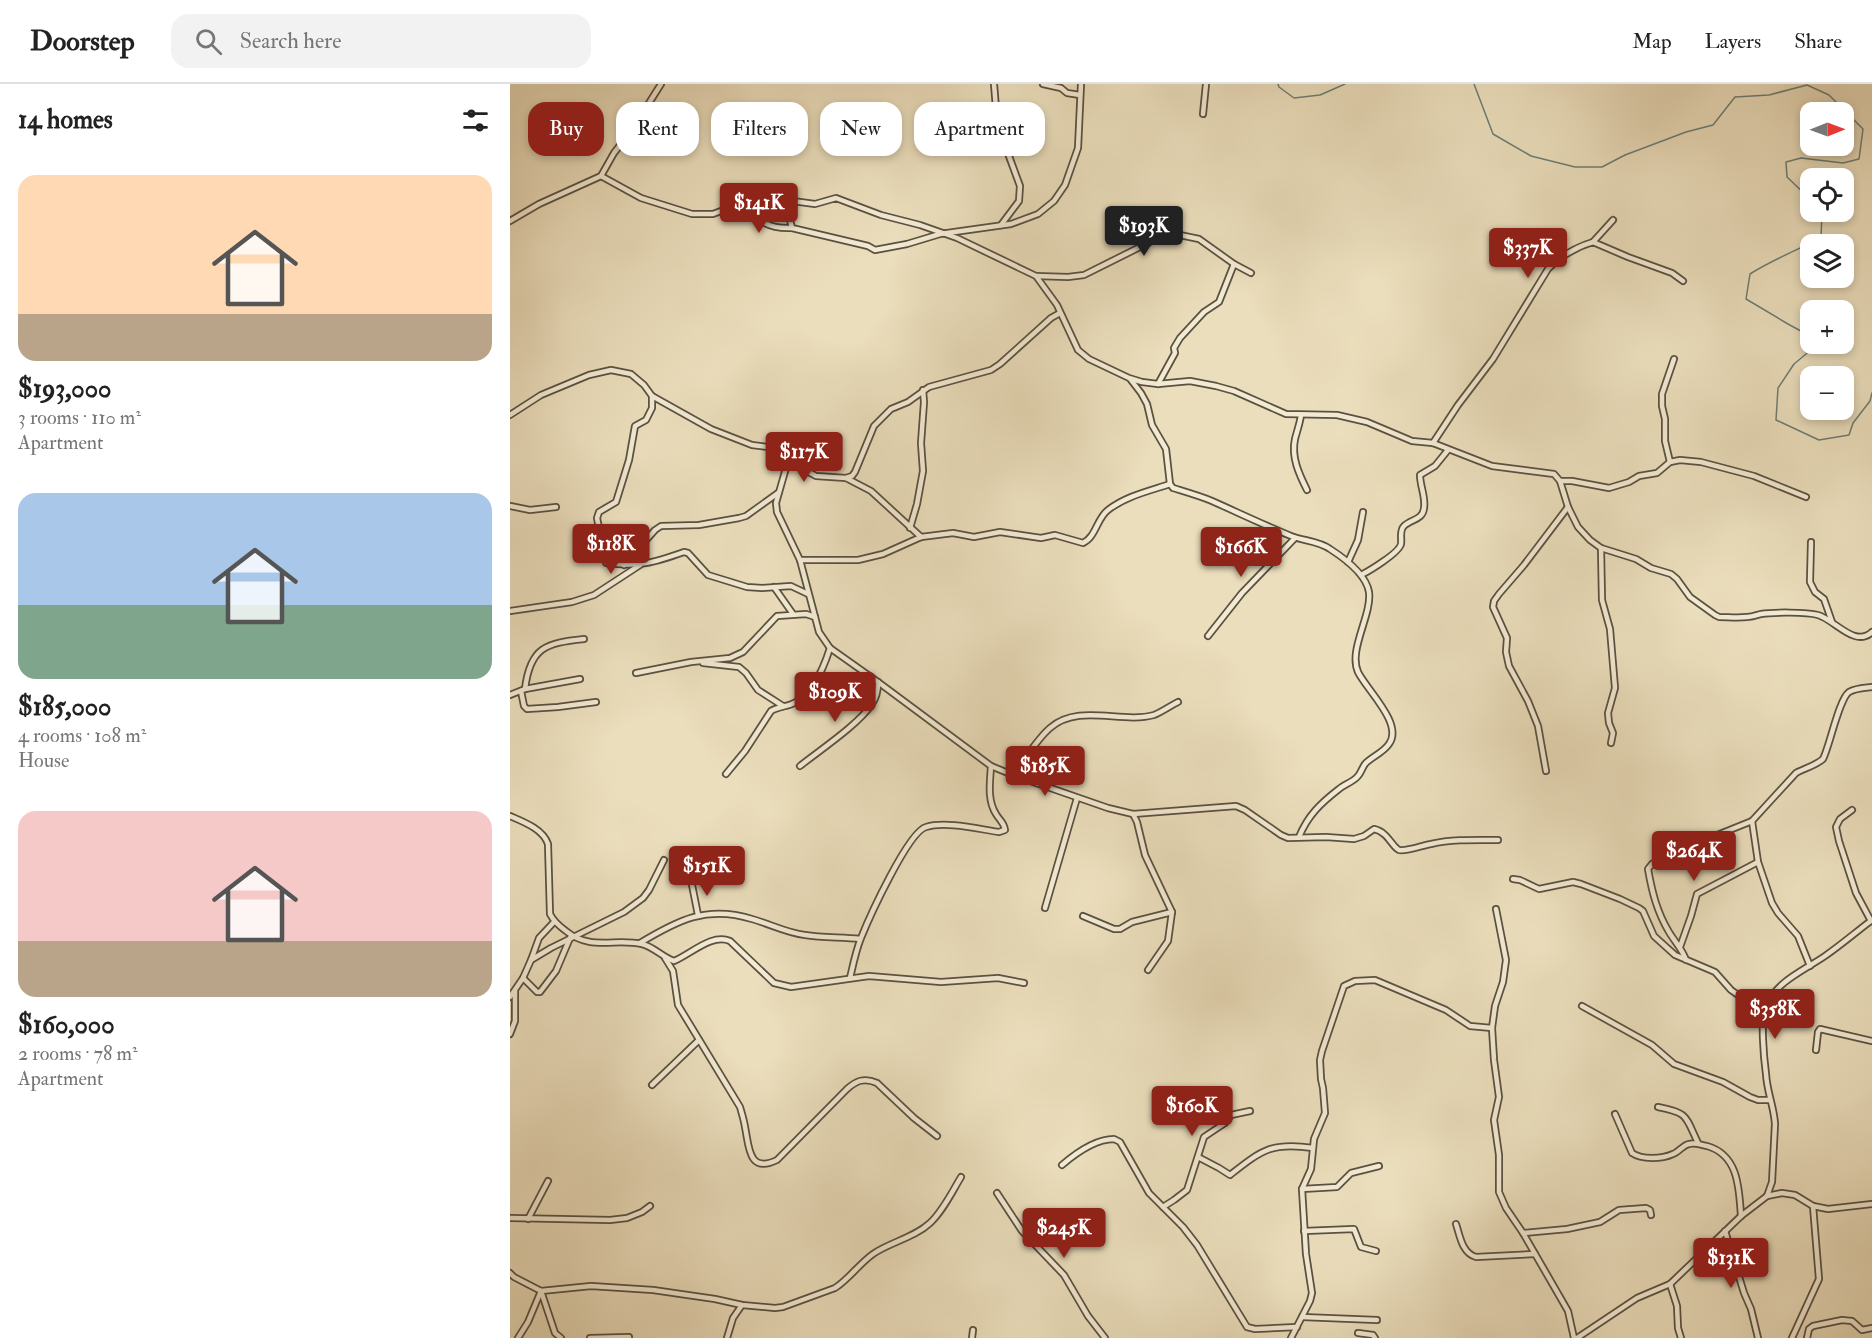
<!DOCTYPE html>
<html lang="en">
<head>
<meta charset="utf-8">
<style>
	body { margin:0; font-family:"IM FELL Double Pica",serif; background:#f2f2f2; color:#222; height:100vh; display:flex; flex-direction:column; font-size:22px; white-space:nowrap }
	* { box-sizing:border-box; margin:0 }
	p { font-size:20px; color:#767676 }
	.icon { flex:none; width:33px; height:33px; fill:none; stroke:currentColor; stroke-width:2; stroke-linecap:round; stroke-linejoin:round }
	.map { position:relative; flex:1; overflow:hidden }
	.drawer { display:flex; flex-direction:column; background:#fff; width:510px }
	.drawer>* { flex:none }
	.top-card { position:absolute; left:18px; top:18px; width:570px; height:54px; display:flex; gap:12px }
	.needle { width:39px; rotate:89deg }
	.tools { position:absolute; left:1290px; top:18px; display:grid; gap:12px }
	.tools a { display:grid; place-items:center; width:54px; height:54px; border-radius:12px; background:#fff; box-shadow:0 3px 9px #0003; font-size:30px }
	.price { position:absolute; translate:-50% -51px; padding:0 14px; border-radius:6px; background:#8f2418; color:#fff; font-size:20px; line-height:39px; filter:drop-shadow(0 2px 3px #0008) }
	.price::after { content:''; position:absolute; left:50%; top:36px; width:18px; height:14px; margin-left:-9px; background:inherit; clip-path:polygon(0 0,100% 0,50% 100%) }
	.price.on { background:#222; color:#fff }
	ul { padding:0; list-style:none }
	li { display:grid; align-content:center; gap:12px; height:318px; padding:0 18px }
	li span { display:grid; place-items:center; height:186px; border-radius:18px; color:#555 }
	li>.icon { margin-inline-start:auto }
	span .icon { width:108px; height:108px; fill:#fffc; stroke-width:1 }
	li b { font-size:26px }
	h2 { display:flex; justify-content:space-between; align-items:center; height:72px; padding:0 18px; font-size:26px }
	.pill { padding:0 21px; border-radius:18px; background:#fff; box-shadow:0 3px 9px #0003; font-size:21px; line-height:54px }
	.pill.on { background:#8f2418; color:#fff }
	header { display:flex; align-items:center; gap:36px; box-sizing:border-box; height:84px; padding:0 30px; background:#fff; border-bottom:2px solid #e0e0e0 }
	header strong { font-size:28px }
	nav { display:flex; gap:33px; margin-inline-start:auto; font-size:21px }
	.search { width:420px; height:54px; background:#f2f2f2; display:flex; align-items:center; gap:15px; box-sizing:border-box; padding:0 21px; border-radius:18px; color:#767676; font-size:22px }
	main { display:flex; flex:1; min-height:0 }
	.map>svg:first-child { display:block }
</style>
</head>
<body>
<header>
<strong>Doorstep</strong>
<div class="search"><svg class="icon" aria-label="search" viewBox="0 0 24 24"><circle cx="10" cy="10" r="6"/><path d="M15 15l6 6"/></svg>Search here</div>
<nav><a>Map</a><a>Layers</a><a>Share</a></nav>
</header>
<main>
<section class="drawer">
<h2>14 homes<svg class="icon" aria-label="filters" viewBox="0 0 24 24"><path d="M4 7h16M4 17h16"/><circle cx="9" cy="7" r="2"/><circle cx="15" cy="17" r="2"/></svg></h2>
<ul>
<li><span style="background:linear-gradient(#ffd9b3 75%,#b9a48a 0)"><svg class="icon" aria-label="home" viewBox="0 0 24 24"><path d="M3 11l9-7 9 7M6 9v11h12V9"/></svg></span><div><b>$193,000</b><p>3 rooms · 110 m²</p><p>Apartment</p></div></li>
<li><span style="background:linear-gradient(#a9c7e8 60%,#7fa58c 0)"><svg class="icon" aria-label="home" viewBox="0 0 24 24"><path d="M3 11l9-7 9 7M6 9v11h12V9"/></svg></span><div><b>$185,000</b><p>4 rooms · 108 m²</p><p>House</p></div></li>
<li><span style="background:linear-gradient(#f6c9c9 70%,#b9a48a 0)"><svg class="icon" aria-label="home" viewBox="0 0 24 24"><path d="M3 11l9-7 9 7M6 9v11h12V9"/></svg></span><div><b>$160,000</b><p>2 rooms · 78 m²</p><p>Apartment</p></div></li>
</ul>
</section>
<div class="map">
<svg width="1362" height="1254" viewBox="0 0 1362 1254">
	<rect width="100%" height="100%" fill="#ebdebc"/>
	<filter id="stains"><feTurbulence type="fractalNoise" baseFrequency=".00333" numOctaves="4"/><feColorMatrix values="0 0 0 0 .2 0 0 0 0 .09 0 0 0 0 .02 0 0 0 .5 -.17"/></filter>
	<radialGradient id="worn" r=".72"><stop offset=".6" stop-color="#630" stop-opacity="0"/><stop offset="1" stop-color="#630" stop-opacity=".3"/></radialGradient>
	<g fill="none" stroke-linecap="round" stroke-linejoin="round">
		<!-- stream -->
		<g stroke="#6c7e75" stroke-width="1.5">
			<path d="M768,0L769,3L784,14L810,11L835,0"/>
			<path d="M964,0L983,50L1021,72L1065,83H1092L1115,71L1176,48L1203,41L1225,13L1259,11L1297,1L1319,11L1353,45L1349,75L1333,79L1291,74L1276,78L1277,93L1300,115"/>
			<path d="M1300,252L1278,240L1236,215L1240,190C1262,176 1287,166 1311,154L1312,128"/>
			<path d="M1308,260L1284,280L1268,304L1266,336L1309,356L1339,351L1343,339L1360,317L1362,309"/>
		</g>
		<!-- street casing -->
		<g stroke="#5b5141" stroke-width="8">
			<g id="street">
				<path d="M484,0L486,24L496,64L510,102L509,117L491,141"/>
				<path d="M533,0L551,4L557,9L570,11"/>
				<path d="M693,30L696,0"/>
				<path d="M91,92L131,114L182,130H203L245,114H260L305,120L326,114L371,131L410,141L447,154L526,192L547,221L568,266L579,275L619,294L632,298L648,300L680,297L706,302L724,307L776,330L827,331L857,338L902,357L923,359L982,382L1044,390L1050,397L1058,423L1068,443L1080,456L1091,464L1126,475L1141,484L1161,490L1167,495L1180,513L1205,531L1209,533C1218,533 1228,534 1237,533C1242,533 1247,531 1251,530C1263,528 1297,528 1308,531C1325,536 1345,564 1362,548"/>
				<path d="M275,116L282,144L358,162L365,166L397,160L430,150L501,140L528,130L544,117L555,101L568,64L571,0"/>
				<path d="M233,119C250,137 256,145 282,144"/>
				<path d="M0,137L29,120L91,92L104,69L122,46L151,0"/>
				<path d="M1083,158L1103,136"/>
				<path d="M526,192L558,193L574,191L642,157L656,151L665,150L689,155L724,180L741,189"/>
				<path d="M621,296L631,309L637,320L642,341L656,365L660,400L663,404C676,408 690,412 702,417C729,429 754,441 781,452C794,457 809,457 820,465C834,474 856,490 859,508C862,531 838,566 848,588C856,605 894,640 879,660C873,669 861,673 855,680C852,684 851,689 848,692C843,698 835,700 829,705C811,719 798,731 789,753"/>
				<path d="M648,300L665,269L664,264L670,254L694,228L709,218L724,180"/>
				<path d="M142,312V324L136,336L125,342L119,376L106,418L89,428L87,434L96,479C129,483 143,479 174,468L178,469L198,491L237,503L252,504L281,502L298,510"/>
				<path d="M0,331L31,311L79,291L101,286L121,290L134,301L142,312L201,345L242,361L265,364L270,368L278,377L306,392L336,394L342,392L345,388L364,342L381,325L398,318L419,303L481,286L490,280L541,234L550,229"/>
				<path d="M791,331C790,339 787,347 785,355C781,373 789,390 797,406"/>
				<path d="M923,359L948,321L983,275L1038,185C1051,172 1066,163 1083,158L1118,173L1162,189L1173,197"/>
				<path d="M278,377L266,419L267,428L290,476L309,548L320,564L368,598L481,682L503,691L598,724L623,730L726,722L735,726L771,751L778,754L816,753L844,755L854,752L864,745C878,748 882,763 889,766C895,768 914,761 921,760C943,755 966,756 988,756"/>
				<path d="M1160,378L1155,357V335L1152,322V310L1164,275"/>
				<path d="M336,394L361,407L411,453"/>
				<path d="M1050,397H1062L1099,404L1119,398L1129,392L1147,389L1160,378L1170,376L1191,378L1244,392L1296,413"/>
				<path d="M0,422L20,426L46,423"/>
				<path d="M400,444L407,420L413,387L411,359L414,318L413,306"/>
				<path d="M1301,458L1300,498L1305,508L1314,515L1322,538"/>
				<path d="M1091,464L1092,516L1100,545L1105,604L1098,629L1099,639L1103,649L1101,659"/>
				<path d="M290,476H348L373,470L411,453L443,449L464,453L490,448L531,454L545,451L573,459C586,453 587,434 598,426C616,412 639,407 660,400"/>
				<path d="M838,478L848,456L853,428"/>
				<path d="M114,481L145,446L151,442L189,441L229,434L236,432L268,409"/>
				<path d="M851,491C859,487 889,469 891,460C892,454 889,447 894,442C901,435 913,436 914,424C916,414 910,402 910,391L925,382L938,366"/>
				<path d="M264,503L283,530"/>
				<path d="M0,527L62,518L84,511L130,481"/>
				<path d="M698,552L732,509L785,454"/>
				<path d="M193,579L229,583L236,589L248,606L273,622"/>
				<path d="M126,589L181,578L220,574L233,568L267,532L296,530L305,533"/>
				<path d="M15,605C20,563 36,559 74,555"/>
				<path d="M11,607L14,622L17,625L48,623L86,618"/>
				<path d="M0,611L15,605L70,595"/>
				<path d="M290,682C310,666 348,641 362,620C367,613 368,606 368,598"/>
				<path d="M1036,687L1028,642L1018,617L999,582L996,568L997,554L983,523L984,517L989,510L1014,481L1058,423"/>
				<path d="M216,690L235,667L261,627C269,622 277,623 284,619C303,610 314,583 320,564"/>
				<path d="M503,691C515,676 526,656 540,644C569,619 611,640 644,631C652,628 660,622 668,618"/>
				<path d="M1342,726L1330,735L1326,743L1329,757L1346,809L1361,837"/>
				<path d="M623,730L627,738L635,771L662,828L658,857L638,886"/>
				<path d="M0,732C14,738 33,745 38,760L40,830C44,838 49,842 56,847C80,867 105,854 132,860C144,863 152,873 164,877C181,870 202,849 220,857L264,899L281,903L359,892L431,898L488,894L514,899"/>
				<path d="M1003,795L1010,796L1029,805L1063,798L1071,800L1110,815L1129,824L1133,827L1144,852L1165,871L1205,888L1221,906L1228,911L1255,923"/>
				<path d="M182,801L188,831"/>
				<path d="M535,824L567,714"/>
				<path d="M986,825L996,876L993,898L985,922L982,944L984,976L989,1013L984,1036L989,1071V1108L996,1124L1013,1149L1058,1227L1064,1254"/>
				<path d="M573,832L604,845H610L622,838L662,828"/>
				<path d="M130,859C168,836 197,821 242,835C260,840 277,849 295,851C313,854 332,853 350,855"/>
				<path d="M1170,863L1181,832L1187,810L1248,778"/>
				<path d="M155,874L163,887L168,921L230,1023C232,1030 234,1036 235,1043C239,1062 238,1090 267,1076L337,1005C346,997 354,993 367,999L404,1034L427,1052"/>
				<path d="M21,876L29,854L44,838"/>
				<path d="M1176,876C1172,865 1165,858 1159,848C1147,828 1142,808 1138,785L1142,780L1155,772L1242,737"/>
				<path d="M1300,882L1288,852L1268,829L1262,819L1248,778L1242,737L1286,689C1295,684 1305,682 1313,675C1320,661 1329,615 1339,608C1346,604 1354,604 1362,603"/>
				<path d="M13,894L27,908H30L46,887L60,854"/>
				<path d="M340,894C343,881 346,866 351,854C359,834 398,748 416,743C436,737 468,745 489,748L495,746C494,738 490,737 486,730C477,716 480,698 481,682"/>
				<path d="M0,913L13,894L21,876L41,864L114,828L133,814L139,806L154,776"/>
				<path d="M1072,922L1142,961L1164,980L1213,998L1240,1013L1248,1016H1260"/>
				<path d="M0,950L5,937V907"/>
				<path d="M1306,966L1308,948L1310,945L1362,957"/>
				<path d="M142,1001L189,956"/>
				<path d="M1148,1023C1179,1029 1175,1032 1188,1059"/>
				<path d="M1105,1030L1122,1069C1132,1076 1152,1075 1163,1070C1169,1068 1173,1061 1179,1060C1185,1058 1191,1061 1197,1062C1229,1071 1229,1105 1231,1132"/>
				<path d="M688,1073L709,1084L720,1091C752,1066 761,1058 803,1064"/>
				<path d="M552,1081C566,1069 585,1055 604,1055L610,1058L639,1109L673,1143L687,1161L737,1243L745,1245L787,1243"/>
				<path d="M792,1105L827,1103L841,1089L869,1082"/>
				<path d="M487,1109L512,1147L554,1191L578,1232L595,1254"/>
				<path d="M1257,1112L1262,1098L1265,1040C1264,1023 1257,1008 1256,990C1254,975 1250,935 1256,922C1267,897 1293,887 1315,872C1331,861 1346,848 1362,836"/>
				<path d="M653,1123L664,1116L677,1106L694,1053L715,1039L721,1031L740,1027"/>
				<path d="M0,1134L100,1136L117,1134L132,1128L140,1122"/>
				<path d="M18,1135L38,1097"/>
				<path d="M946,1140C950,1152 952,1169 966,1173L1025,1170"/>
				<path d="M794,1147L844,1145L851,1163L866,1167"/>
				<path d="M1215,1147L1234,1209L1241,1225L1248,1254"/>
				<path d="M1013,1149L1057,1145L1090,1138L1109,1126L1136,1124L1140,1126L1141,1131"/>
				<path d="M0,1189L4,1193L31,1207L81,1202L143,1206L205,1215L232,1221L265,1224L273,1223L325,1204C339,1195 349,1180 363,1170C380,1158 404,1154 420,1139C433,1127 442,1108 451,1093"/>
				<path d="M1160,1200L1167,1222L1168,1244L1171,1254"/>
				<path d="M31,1207L45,1249L51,1254"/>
				<path d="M792,1233L867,1236"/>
				<path d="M848,1249L863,1251L865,1254"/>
				<path d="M8,1254L18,1238L31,1207"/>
				<path d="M80,1254L119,1253"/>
				<path d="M217,1254L223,1234L232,1221"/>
				<path d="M462,1254L463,1246"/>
				<path d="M781,1254L800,1217L802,1209L796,1170L792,1105L801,1085L804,1055L815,1029L813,1004L811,995L810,976L812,967L834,902L845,897L865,896L936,926L960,942L982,944"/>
				<path d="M1067,1254L1127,1214L1160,1200L1231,1132L1257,1112L1272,1109L1285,1111L1303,1122L1318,1125L1362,1120"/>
				<path d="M1282,1254L1309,1195L1303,1122"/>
				<path d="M1297,1254L1299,1245L1303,1242L1332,1236L1342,1237L1352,1246L1362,1244"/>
			</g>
		</g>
		<!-- street -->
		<use href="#street" stroke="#f2ead3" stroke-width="4.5"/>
	</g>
	<rect width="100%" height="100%" filter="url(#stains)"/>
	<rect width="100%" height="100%" fill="url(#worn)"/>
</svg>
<div class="tools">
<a><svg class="needle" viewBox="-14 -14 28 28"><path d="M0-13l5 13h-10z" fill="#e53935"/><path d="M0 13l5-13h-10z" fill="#767676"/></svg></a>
<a><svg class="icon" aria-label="locate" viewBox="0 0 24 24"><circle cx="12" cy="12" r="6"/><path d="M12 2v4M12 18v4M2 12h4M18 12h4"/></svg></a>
<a><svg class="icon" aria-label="layers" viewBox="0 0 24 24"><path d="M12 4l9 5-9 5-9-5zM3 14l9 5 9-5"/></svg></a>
<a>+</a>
<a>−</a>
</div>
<b class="price" style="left:249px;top:150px">$141K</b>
<b class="price on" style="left:634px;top:173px">$193K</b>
<b class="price" style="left:1018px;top:195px">$337K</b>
<b class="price" style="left:294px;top:399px">$117K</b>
<b class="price" style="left:101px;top:491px">$118K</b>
<b class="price" style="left:731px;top:494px">$166K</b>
<b class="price" style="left:325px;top:639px">$109K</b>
<b class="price" style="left:535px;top:713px">$185K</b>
<b class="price" style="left:1184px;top:798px">$264K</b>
<b class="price" style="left:197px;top:813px">$151K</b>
<b class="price" style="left:1265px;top:956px">$358K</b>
<b class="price" style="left:682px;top:1053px">$160K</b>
<b class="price" style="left:554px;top:1175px">$245K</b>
<b class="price" style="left:1221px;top:1205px">$131K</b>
<div class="top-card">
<a class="pill on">Buy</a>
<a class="pill">Rent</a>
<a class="pill">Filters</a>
<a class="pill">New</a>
<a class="pill">Apartment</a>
</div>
</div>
</main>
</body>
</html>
